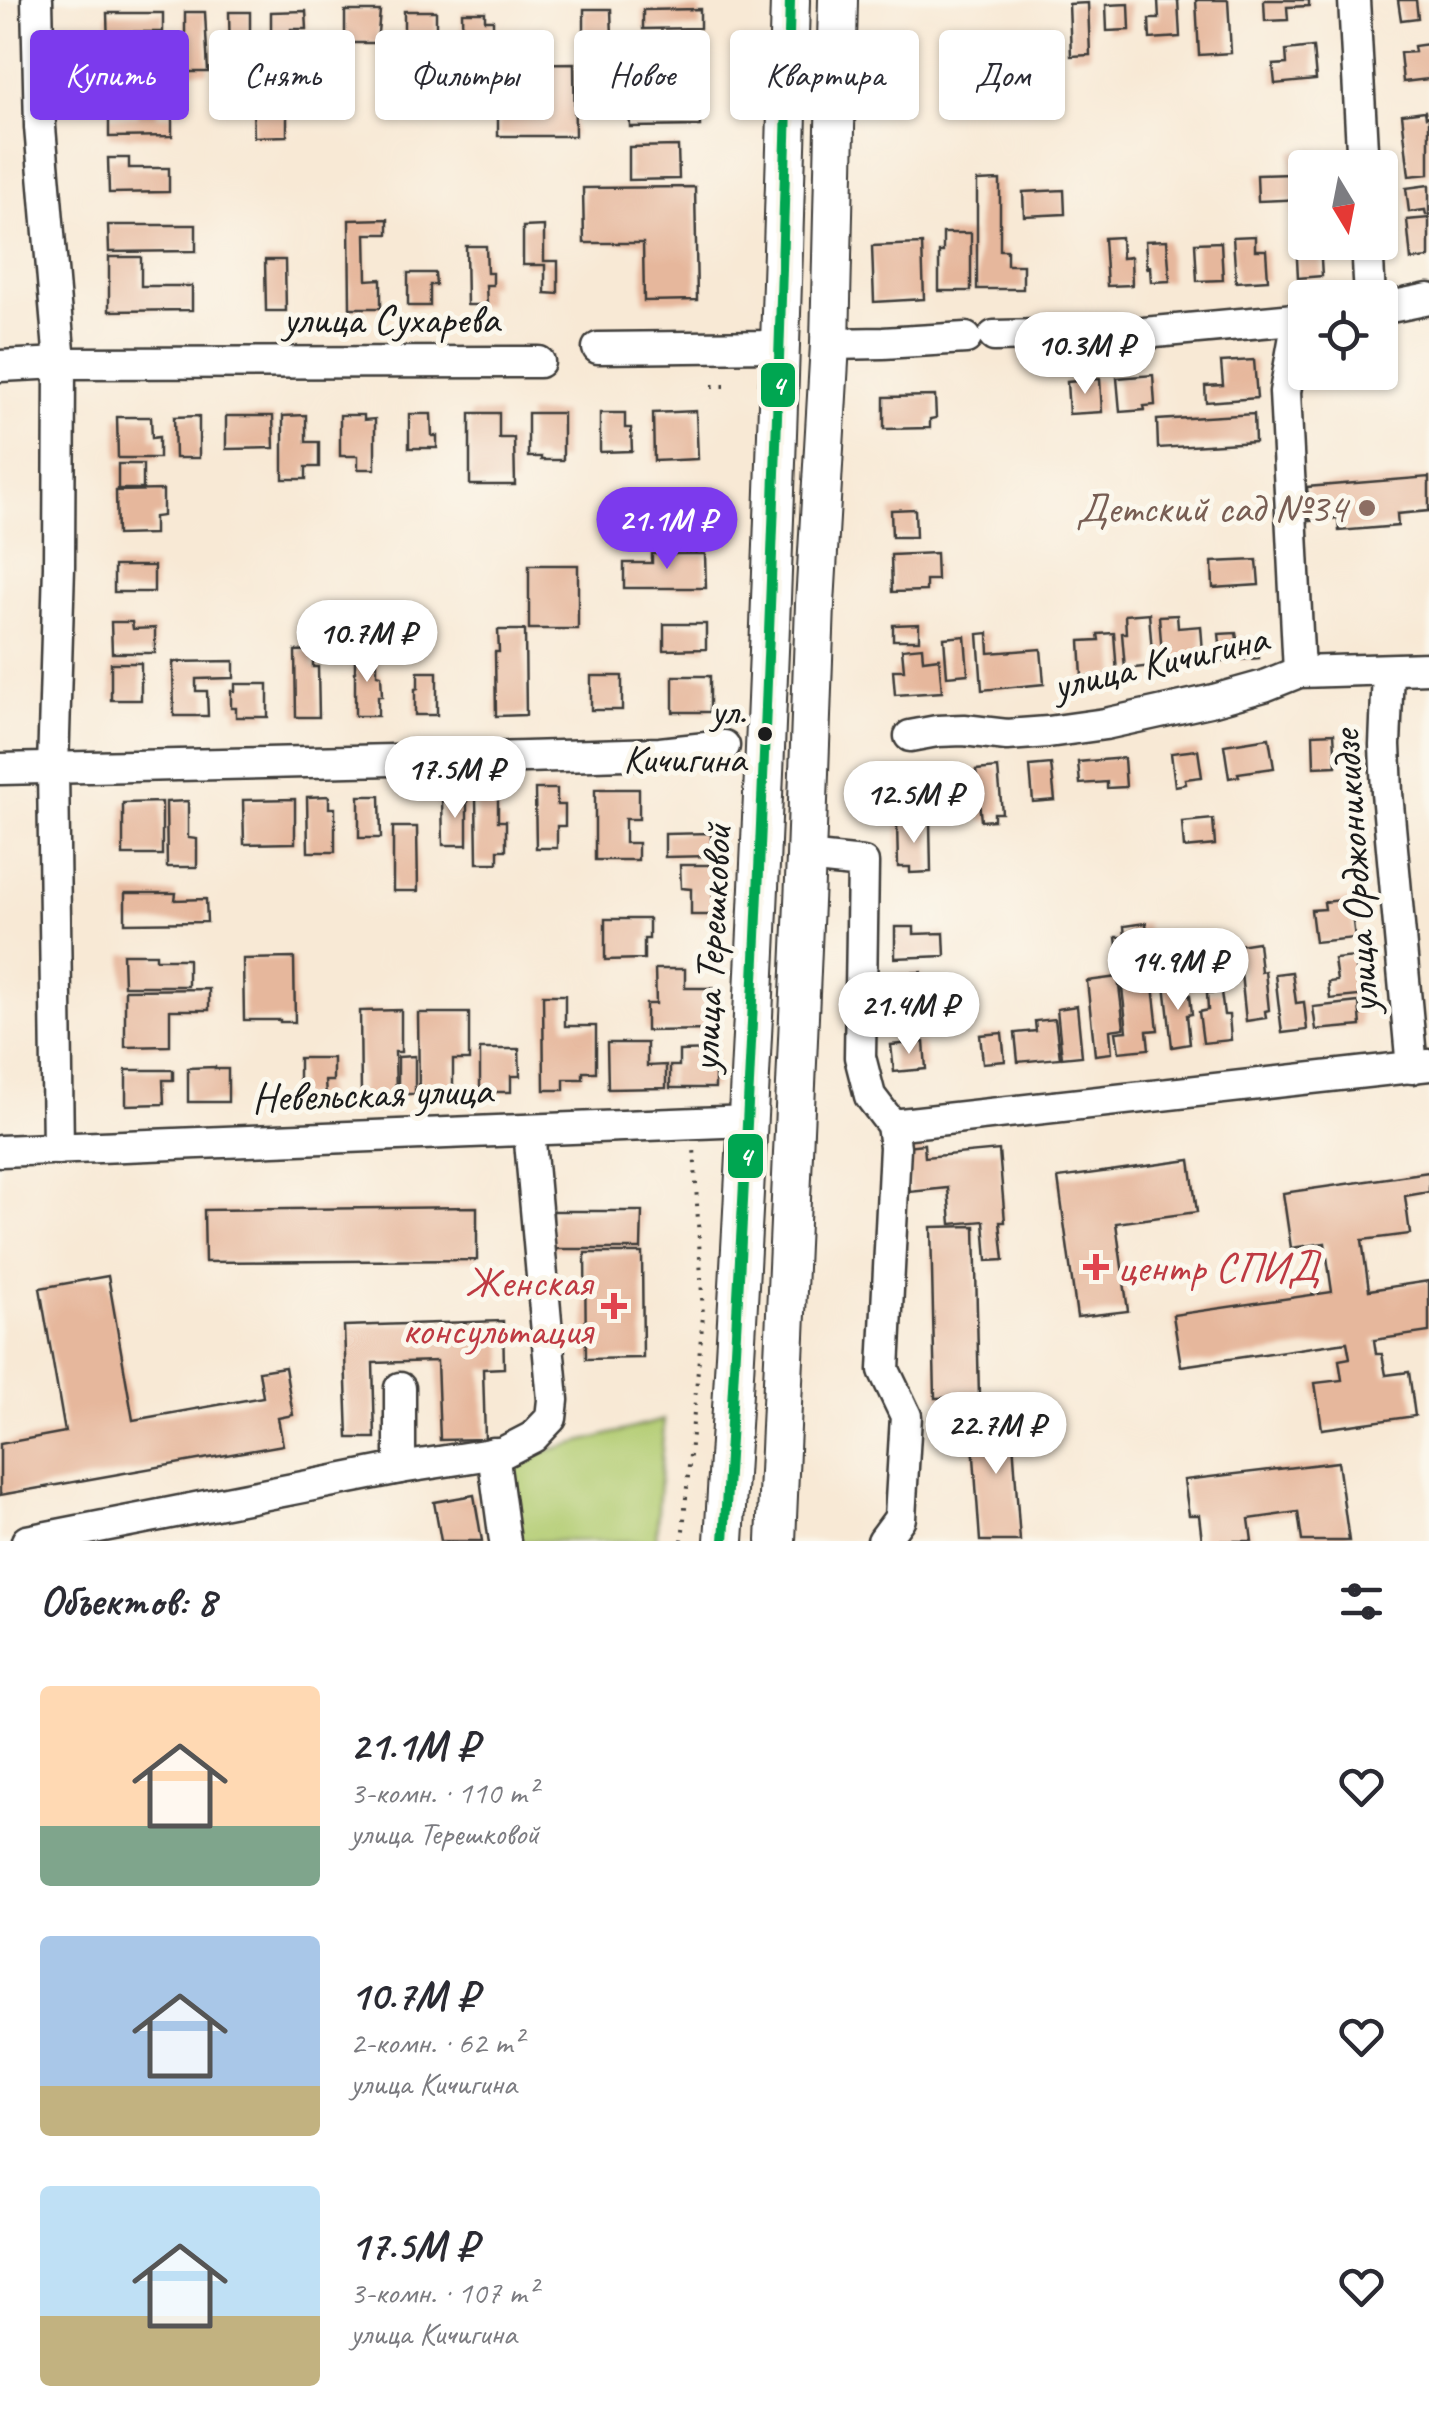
<!DOCTYPE html>
<html lang="ru">
<head>
<meta charset="utf-8">
<style>
	body { margin:0; font-family:Caveat,sans-serif; background:#f7f7f7; color:#2b2b33; height:100vh; display:flex; flex-direction:column; font-size:38px; white-space:nowrap }
	* { box-sizing:border-box; margin:0 }
	p { font-size:32px; color:#7c7c81 }
	.icon { flex:none; width:55px; height:55px; fill:none; stroke:currentColor; stroke-width:2; stroke-linecap:round; stroke-linejoin:round }
	.map { position:relative; height:1541px; overflow:hidden }
	.details { display:flex; flex-direction:column; background:#fff; flex:1 }
	.details>* { flex:none }
	.top-card { position:absolute; left:30px; top:30px; width:1370px; height:90px; display:flex; gap:20px }
	.needle { width:65px; rotate:170deg }
	.fabs { position:absolute; left:1288px; top:150px; display:grid; gap:20px }
	.fabs a { display:grid; place-items:center; width:110px; height:110px; border-radius:10px; background:#fff; box-shadow:0 2px 8px #0004; font-size:50px }
	.price { position:absolute; translate:-50% -85px; padding:0 22px; border-radius:35px; background:#fff; color:#222; font-size:32px; line-height:65px; filter:drop-shadow(0 2px 5px #0008) }
	.price::after { content:''; position:absolute; left:50%; top:60px; width:30px; height:22px; margin-left:-15px; background:inherit; clip-path:polygon(0 0,100% 0,50% 100%) }
	.price.active { background:#7c3aed; color:#fff }
	ul { padding:0; list-style:none }
	li { display:flex; align-items:center; gap:30px; height:250px; padding:0 40px }
	li span { display:grid; place-items:center; flex:none; width:280px; height:200px; border-radius:10px; color:#555 }
	li>.icon { margin-inline-start:auto }
	span .icon { width:120px; height:120px; fill:#fffc; stroke-width:1 }
	li b { font-size:42px }
	h2 { display:flex; justify-content:space-between; align-items:center; height:120px; padding:0 40px; font-size:42px }
	.pill { padding:0 35px; border-radius:10px; background:#fff; box-shadow:0 2px 8px #0004; font-size:35px; line-height:90px }
	.pill.active { background:#7c3aed; color:#fff }
	.map>svg:first-child { display:block }
</style>
</head>
<body>
<div class="map">
<svg width="1429" height="1541" viewBox="0 0 1429 1541">
	<rect width="100%" height="100%" fill="#fbf7ec"/>
	<filter id="ink" filterUnits="userSpaceOnUse"><feTurbulence type="fractalNoise" baseFrequency=".01" numOctaves="2"/><feDisplacementMap in="SourceGraphic" scale="20" xChannelSelector="R" yChannelSelector="G"/><feConvolveMatrix kernelMatrix="1 2 1 2 8 2 1 2 1" color-interpolation-filters="sRGB"/></filter>
	<filter id="wash" filterUnits="userSpaceOnUse"><feTurbulence type="fractalNoise" baseFrequency=".0048" numOctaves="4" result="noise"/><feDisplacementMap in="SourceGraphic" scale="40" xChannelSelector="R" yChannelSelector="G"/><feGaussianBlur stdDeviation="2.25" result="paint"/><feColorMatrix in="noise" values="0 0 0 0 0 0 0 0 0 0 0 0 0 0 0 0 0 1.4 0 .05"/><feComposite in="paint" operator="in"/></filter>
	<g filter="url(#wash)">
		<rect width="100%" height="100%" fill="#f8e9d5"/>
		<!-- green -->
		<path fill="#b2cc72" stroke="#677447" stroke-width="2.5" d="M664,1420L656,1541H518L508,1461Z"/>
		<g id="blocks">
			<!-- building -->
			<g fill="#e6b79c">
				<path d="M1158,0H1178L1180,37L1150,39L1149,19H1159Z"/>
				<path d="M1196,0H1228L1231,53L1199,55Z"/>
				<path d="M1264,0H1309V6L1287,7L1288,20L1265,21Z"/>
				<path d="M1398,0H1416L1418,18L1401,20Z"/>
				<path d="M1088,3L1090,55L1071,56L1069,4Z"/>
				<path d="M1129,4L1130,30L1107,31L1106,5Z"/>
				<path d="M584,9H611L612,38H605V80H584Z"/>
				<path d="M700,9V28L643,29V10Z"/>
				<path d="M306,11L307,29H291V46H271V12Z"/>
				<path d="M345,11H380L377,43H345Z"/>
				<path d="M404,11H436V37L425,38V50H404Z"/>
				<path d="M185,12H205L208,72H185Z"/>
				<path d="M229,12H250V39L258,40L259,58L230,57Z"/>
				<path d="M462,12H485V20H493V48H485V64H463Z"/>
				<path d="M107,13H163V32H134V47L108,48Z"/>
				<path d="M1429,44V79L1403,82L1400,53L1415,52L1414,46Z"/>
				<path d="M1313,47L1316,80L1275,84L1273,65L1287,64L1286,50Z"/>
				<path d="M574,63L575,136H498V64Z"/>
				<path d="M664,66H699V89L664,90Z"/>
				<path d="M108,67H129V75H165V99H108Z"/>
				<path d="M664,101H699L700,126L630,127L629,104L664,103Z"/>
				<path d="M287,104V136L254,137L253,105Z"/>
				<path d="M157,107V116L172,115V136L109,137V117H138V108Z"/>
				<path d="M1425,111L1426,117L1429,116V174L1409,176L1402,114Z"/>
				<path d="M678,146L679,179L629,180V147Z"/>
				<path d="M1318,150L1319,168H1305V199L1258,201L1257,175L1292,174L1291,151Z"/>
				<path d="M108,158H129V168H169V192L109,193Z"/>
				<path d="M1000,180V250H1007V265H1023V289H977V181Z"/>
				<path d="M1429,185V215H1426L1425,210L1409,212L1406,188Z"/>
				<path d="M695,187L697,300L644,301L643,243H584L583,188Z"/>
				<path d="M1064,190L1065,214L1024,216L1023,192Z"/>
				<path d="M1305,201V236L1293,237L1292,202Z"/>
				<path d="M1429,218V258L1411,260L1407,220Z"/>
				<path d="M388,219V234H366L367,280L381,279V308H350L349,220Z"/>
				<path d="M108,225H196V251L109,252Z"/>
				<path d="M544,226V261H558V294L545,293V265H523V227Z"/>
				<path d="M943,233H971V291H939V252H943Z"/>
				<path d="M1255,236V250H1266L1268,280L1236,282L1233,237Z"/>
				<path d="M1121,237L1122,258L1131,257L1132,285L1107,286L1104,238Z"/>
				<path d="M1305,239V242H1320L1322,276L1298,278L1296,240Z"/>
				<path d="M1167,240L1170,281L1151,282L1150,267L1147,268L1145,241Z"/>
				<path d="M1221,242L1223,280L1197,281L1195,243Z"/>
				<path d="M922,244L924,299L874,302L872,246Z"/>
				<path d="M466,246H486L487,273H493V285H486L487,305H467Z"/>
				<path d="M109,257H141V286H192V310L109,311Z"/>
				<path d="M265,260H285L286,311H266Z"/>
				<path d="M408,273H435L436,285H430V306H408Z"/>
				<path d="M1254,360L1257,398L1206,402L1205,386L1223,385L1221,362Z"/>
				<path d="M1153,375L1155,405L1144,406L1145,410L1120,412L1117,378Z"/>
				<path d="M1100,379L1102,412L1069,414L1067,382Z"/>
				<path d="M935,396L936,418L930,419V428L884,429V397Z"/>
				<path d="M696,411L698,459L654,461L653,413Z"/>
				<path d="M470,413H499V438H514L515,485H470Z"/>
				<path d="M528,413H563V460H541V457H528Z"/>
				<path d="M600,413H625V428H631L632,451L600,452Z"/>
				<path d="M409,414H431L432,436H437V448H409Z"/>
				<path d="M1254,414L1255,442L1158,448L1157,420Z"/>
				<path d="M306,415V442H319V467H306V479H283V416Z"/>
				<path d="M340,415H364V420L375,419V469H358V456H340Z"/>
				<path d="M199,416V458H175L174,417Z"/>
				<path d="M226,416H273L274,448L226,449Z"/>
				<path d="M117,417H151L152,438L159,437V458H118Z"/>
				<rect x="118" y="464" width="25" height="25"/>
				<path d="M1429,477V511L1397,514L1398,526L1339,531L1338,518L1310,521L1307,487Z"/>
				<path d="M163,490V516L154,517V534L117,535L116,491Z"/>
				<path d="M689,491H702V526H675V495H689Z"/>
				<path d="M915,509L916,537H892L891,510Z"/>
				<path d="M936,553L937,580H926V591L892,592L891,555Z"/>
				<path d="M652,554H705L706,588H624V563H652Z"/>
				<path d="M1257,560L1259,585L1213,588L1212,562Z"/>
				<rect x="529" y="565" width="49" height="64"/>
				<rect x="114" y="566" width="40" height="26"/>
				<path d="M1149,613L1153,666L1125,669L1122,633H1126L1125,615Z"/>
				<path d="M1177,615L1178,628L1201,626L1203,652H1197L1198,663L1163,666L1159,616Z"/>
				<path d="M111,622H132L133,629L155,628V653H112Z"/>
				<path d="M664,624H706V649L664,650Z"/>
				<path d="M919,624V640H893V625Z"/>
				<path d="M498,630H525L526,715L496,716L495,652H499Z"/>
				<path d="M988,633L989,653L1041,649L1044,684L982,690L978,634Z"/>
				<path d="M1114,633L1117,674L1082,677L1080,641L1099,640L1098,634Z"/>
				<path d="M1236,633L1237,639L1257,637L1259,658L1222,661L1219,634Z"/>
				<path d="M965,636L968,674L947,676L944,638Z"/>
				<path d="M922,647L923,660L939,658L942,692L895,695L893,670H904L902,649Z"/>
				<path d="M313,650V667H318L319,717H296L295,651Z"/>
				<path d="M377,653V674L381,675L382,696H378V716H355V654Z"/>
				<path d="M234,661V678L196,679V691H207L208,716H174L173,662Z"/>
				<rect x="111" y="663" width="30" height="37"/>
				<path d="M418,672H437V715H415V689L418,688Z"/>
				<rect x="591" y="676" width="31" height="34"/>
				<rect x="673" y="676" width="37" height="36"/>
				<path d="M235,684H268V717H236V708H231V691H235Z"/>
				<path d="M1334,733L1336,766L1314,767L1313,734Z"/>
				<path d="M1269,738L1274,768L1238,773L1239,776L1229,778L1224,745Z"/>
				<path d="M1198,750L1202,777L1185,779L1186,784L1175,786L1171,753Z"/>
				<path d="M1124,758L1126,787L1107,788V782L1080,784L1078,762Z"/>
				<path d="M1051,764L1055,800L1033,802L1030,766Z"/>
				<path d="M998,768L1002,813H994V820L981,821L976,770Z"/>
				<path d="M954,772L956,799L894,804L892,778Z"/>
				<path d="M535,789H557V805H565V826H557V848H536Z"/>
				<path d="M595,789H639V819H625V843H638V860H595Z"/>
				<path d="M329,796V808H335V852H308L307,797Z"/>
				<path d="M359,796H380L381,838H359Z"/>
				<path d="M498,796V821H506V850H498V863H477L476,797Z"/>
				<path d="M442,798H467V845H443Z"/>
				<path d="M295,799V843L244,844L243,800Z"/>
				<path d="M188,801V838L197,839V867H167L166,802Z"/>
				<path d="M162,802V855H123V803Z"/>
				<path d="M1213,819L1215,845L1184,848L1182,822Z"/>
				<path d="M930,821L931,872L910,873V867H898L897,822Z"/>
				<path d="M393,827H417L418,891H393Z"/>
				<path d="M711,833V856L665,857V834Z"/>
				<path d="M680,865H713V915H691V889L681,888Z"/>
				<path d="M125,893H176L175,900L206,899L207,922L125,923Z"/>
				<path d="M1350,899L1355,938L1315,942L1311,910L1325,909L1324,902Z"/>
				<path d="M605,919H649V939H644V959L605,960Z"/>
				<path d="M1146,923L1158,1030L1147,1031L1149,1049L1119,1052L1116,1032L1127,1031L1116,937H1125L1124,926Z"/>
				<path d="M895,927H914V934L944,933L945,956L895,958Z"/>
				<path d="M1258,942L1261,972L1265,971L1269,1010L1265,1011L1266,1018L1246,1021L1238,945Z"/>
				<path d="M123,954H156V959H188V986H124Z"/>
				<path d="M1355,957L1359,996L1330,999L1328,982L1337,981L1334,959Z"/>
				<path d="M294,958L295,1022H280V1020H244L243,959Z"/>
				<path d="M655,969H685V988H714V1030L646,1031V1004H656Z"/>
				<path d="M921,972L923,992L937,991L939,1012L931,1013L932,1018L898,1020L894,974Z"/>
				<path d="M1292,972L1296,1003L1304,1002L1307,1030L1282,1033L1275,974Z"/>
				<path d="M1118,977L1124,1028L1110,1030L1112,1053L1095,1055L1087,981Z"/>
				<path d="M1183,982L1185,996L1190,995L1192,1014L1187,1015L1190,1044L1172,1047L1165,984Z"/>
				<path d="M209,989V1010H170V1046L125,1047V990Z"/>
				<path d="M1221,992L1224,1015H1229L1231,1040L1203,1043L1199,1012L1208,1010L1207,993Z"/>
				<path d="M543,995H565V1026H596V1072H583V1079H564V1090H544Z"/>
				<path d="M1359,1002L1361,1026L1316,1030L1313,1007Z"/>
				<path d="M1077,1006L1082,1056L1062,1058L1057,1009Z"/>
				<path d="M401,1010V1052H395L396,1095H361L360,1011Z"/>
				<path d="M418,1013H469V1060H453V1093H419Z"/>
				<path d="M1055,1019L1060,1058L1018,1062L1015,1033L1036,1031L1035,1021Z"/>
				<path d="M1002,1033L1005,1061L983,1063L980,1035Z"/>
				<path d="M924,1042L926,1069L894,1072L891,1045Z"/>
				<path d="M607,1043H647V1066L666,1065V1088L608,1089Z"/>
				<path d="M480,1049H519L520,1076H511V1092H480Z"/>
				<path d="M715,1050V1088H670V1066H679V1051Z"/>
				<path d="M415,1056V1094H398V1057Z"/>
				<path d="M299,1058H333V1081H325L326,1096H299Z"/>
				<path d="M215,1067V1069H228V1102H188V1068Z"/>
				<path d="M126,1070H173V1080H163L164,1104L126,1105Z"/>
				<path d="M924,1144L925,1157L999,1150L1005,1222H1000L1004,1260L987,1261L984,1221L951,1224L948,1188L910,1192L905,1146Z"/>
				<path d="M1190,1160L1197,1212L1116,1223L1128,1311L1077,1317L1058,1178Z"/>
				<path d="M1429,1172V1192L1405,1196L1410,1234L1362,1240L1369,1290L1429,1281V1332L1374,1340L1376,1354H1382L1386,1375L1409,1372L1415,1416L1322,1429L1315,1383L1342,1380L1339,1360L1350,1358L1347,1342L1181,1366L1173,1315L1332,1292L1325,1243L1291,1248L1283,1193Z"/>
				<path d="M477,1207V1260L205,1262L204,1210Z"/>
				<path d="M553,1211H642L641,1249H553Z"/>
				<path d="M975,1226L979,1397L935,1398L931,1227Z"/>
				<path d="M585,1253H642L643,1358L586,1359Z"/>
				<path d="M108,1276L133,1420L263,1397L259,1371L285,1367L293,1415L278,1418L283,1445L0,1495V1444L65,1432L40,1288Z"/>
				<path d="M503,1321L504,1368L483,1369L485,1439L440,1440L437,1361L373,1363L375,1438H348L344,1326Z"/>
				<path d="M1011,1412L1020,1541H980L971,1415Z"/>
				<path d="M1338,1462L1349,1541H1302L1298,1512L1249,1519L1252,1541H1202L1199,1515H1189L1184,1480Z"/>
				<path d="M474,1495L482,1541H441L434,1502Z"/>
			</g>
		</g>
	</g>
	<g filter="url(#ink)">
		<use href="#blocks" fill-opacity="0" stroke="#3d3b38" stroke-width="2.5"/>
		<g fill="none" stroke-linecap="round" stroke-linejoin="round">
			<!-- minor casing -->
			<g stroke="#3d3b38" stroke-width="35">
				<g id="minor">
					<path d="M37,0L40,127L60,363L59,566L53,768L58,1149"/>
					<path d="M1354,0L1363,168"/>
					<path d="M1367,242L1370,298"/>
					<path d="M1380,309L1429,299"/>
					<path d="M1298,319L1285,392L1299,672"/>
					<path d="M994,336L1144,333L1305,318"/>
					<path d="M830,344L883,343L966,338"/>
					<path d="M598,348L782,346"/>
					<path d="M0,366L60,363L539,362"/>
					<path d="M1388,671L1385,745L1387,793L1412,1068"/>
					<path d="M910,736L937,731L964,730L1007,735L1048,732L1105,724L1214,700L1264,686L1299,672L1429,668"/>
					<path d="M0,769L526,757L660,753L724,746"/>
					<path d="M806,857L863,863L860,1057L870,1096L892,1125L895,1147L884,1370L906,1416L900,1518L883,1541"/>
					<path d="M892,1125L1429,1065"/>
					<path d="M0,1151L748,1121"/>
					<path d="M493,1453L505,1541"/>
					<path d="M400,1468V1388"/>
					<path d="M27,1541L400,1468L504,1452L533,1437L551,1418L553,1400L529,1130"/>
				</g>
			</g>
			<!-- major casing -->
			<g stroke="#3d3b38" stroke-width="42">
				<g id="major">
					<path d="M724,1541C756,1028 777,514 790,0"/>
					<path d="M776,1541L806,857L815,604L830,344L838,0"/>
				</g>
			</g>
			<!-- path -->
			<g stroke="#3d3b38" stroke-width="4" stroke-dasharray="2.5 8" stroke-linecap="butt">
				<path d="M712,386H728"/>
				<path d="M682,1541L703,1315L694,1147"/>
			</g>
			<!-- minor -->
			<use href="#minor" stroke="#fff" stroke-width="30"/>
			<!-- major -->
			<use href="#major" stroke="#fff" stroke-width="38"/>
			<!-- bus-1 casing -->
			<g stroke="#fbf7ec" stroke-width="18">
				<path id="bus-1" d="M724,1541C755,1028 776,514 790,0"/>
			</g>
			<!-- bus-1 -->
			<use href="#bus-1" stroke="#00a651" stroke-width="10"/>
		</g>
	</g>
	<!-- markers -->
	<circle fill="#8d6e63" stroke="#fbf7ec" stroke-width="4" cx="1367" cy="508" r="10"/>
	<circle fill="#1c1c1c" stroke="#fbf7ec" stroke-width="4" cx="765" cy="734" r="9"/>
	<g fill="#e0444e" stroke="#fbf7ec" stroke-width="4">
		<path d="M1091 1252h10v10h10v10h-10v10h-10v-10h-10v-10h10z"/>
		<path d="M609 1291h10v10h10v10h-10v10h-10v-10h-10v-10h10z"/>
	</g>
	<g text-anchor="middle" dominant-baseline="central" stroke-width="10" stroke-linejoin="round" paint-order="stroke">
		<!-- bus labels -->
		<g font-size="40" fill="#1c1c1c" stroke="#fbf7ec" text-anchor="end">
			<text x="746" y="711">ул.<tspan x="746" dy="48">Кичигина</tspan></text>
		</g>
		<!-- street labels -->
		<g font-size="42" fill="#1c1c1c" stroke="#fbf7ec">
			<text x="391" y="319">улица Сухарева</text>
			<text transform="translate(1160 662) rotate(-13)">улица Кичигина</text>
			<text transform="translate(1355 872) rotate(-94)">улица Орджоникидзе</text>
			<text transform="translate(711 948) rotate(-87)">улица Терешковой</text>
			<text transform="translate(372 1094) rotate(-2)">Невельская улица</text>
		</g>
		<!-- education labels -->
		<g font-size="42" fill="#785e54" stroke="#fbf7ec" text-anchor="end">
			<text x="1347" y="508">Детский сад №34</text>
		</g>
		<!-- health labels -->
		<g font-size="42" fill="#be3a42" stroke="#fbf7ec" text-anchor="start">
			<text x="1118" y="1267">центр СПИД</text>
			<text x="592" y="1282" text-anchor="end">Женская<tspan x="592" dy="48">консультация</tspan></text>
		</g>
	</g>
	<g stroke="#fbf7ec" stroke-width="4">
		<rect x="759" y="361" width="38" height="48" rx="10" fill="#00a651"/>
		<rect x="726" y="1132" width="39" height="48" rx="10" fill="#00a651"/>
	</g>
	<g font-size="28" text-anchor="middle" font-weight="bold" fill="#fff">
		<text x="778" y="395">4</text>
		<text x="745" y="1166">4</text>
	</g>
</svg>
<div class="fabs">
<a><svg class="needle" viewBox="-14 -14 28 28"><path d="M0-13l5 13h-10z" fill="#e53935"/><path d="M0 13l5-13h-10z" fill="#7c7c81"/></svg></a>
<a><svg class="icon" aria-label="locate" viewBox="0 0 24 24"><circle cx="12" cy="12" r="6"/><path d="M12 2v4M12 18v4M2 12h4M18 12h4"/></svg></a>
</div>
<b class="price" style="left:1085px;top:397px">10.3M ₽</b>
<b class="price active" style="left:667px;top:572px">21.1M ₽</b>
<b class="price" style="left:367px;top:685px">10.7M ₽</b>
<b class="price" style="left:455px;top:821px">17.5M ₽</b>
<b class="price" style="left:914px;top:846px">12.5M ₽</b>
<b class="price" style="left:1178px;top:1013px">14.9M ₽</b>
<b class="price" style="left:909px;top:1057px">21.4M ₽</b>
<b class="price" style="left:996px;top:1477px">22.7M ₽</b>
<div class="top-card">
<a class="pill active">Купить</a>
<a class="pill">Снять</a>
<a class="pill">Фильтры</a>
<a class="pill">Новое</a>
<a class="pill">Квартира</a>
<a class="pill">Дом</a>
</div>
</div>
<section class="details">
<h2>Объектов: 8<svg class="icon" aria-label="filters" viewBox="0 0 24 24"><path d="M4 7h16M4 17h16"/><circle cx="9" cy="7" r="2"/><circle cx="15" cy="17" r="2"/></svg></h2>
<ul>
<li><span style="background:linear-gradient(#ffd9b3 70%,#7fa58c 0)"><svg class="icon" aria-label="home" viewBox="0 0 24 24"><path d="M3 11l9-7 9 7M6 9v11h12V9"/></svg></span><div><b>21.1M ₽</b><p>3-комн. · 110 m²</p><p>улица Терешковой</p></div><svg class="icon" aria-label="heart" viewBox="0 0 24 24"><path d="M12 20l-8-8c-3-5 5-10 8-4 3-6 11-1 8 4z"/></svg></li>
<li><span style="background:linear-gradient(#a9c7e8 75%,#c2b280 0)"><svg class="icon" aria-label="home" viewBox="0 0 24 24"><path d="M3 11l9-7 9 7M6 9v11h12V9"/></svg></span><div><b>10.7M ₽</b><p>2-комн. · 62 m²</p><p>улица Кичигина</p></div><svg class="icon" aria-label="heart" viewBox="0 0 24 24"><path d="M12 20l-8-8c-3-5 5-10 8-4 3-6 11-1 8 4z"/></svg></li>
<li><span style="background:linear-gradient(#bfe0f5 65%,#c2b280 0)"><svg class="icon" aria-label="home" viewBox="0 0 24 24"><path d="M3 11l9-7 9 7M6 9v11h12V9"/></svg></span><div><b>17.5M ₽</b><p>3-комн. · 107 m²</p><p>улица Кичигина</p></div><svg class="icon" aria-label="heart" viewBox="0 0 24 24"><path d="M12 20l-8-8c-3-5 5-10 8-4 3-6 11-1 8 4z"/></svg></li>
</ul>
</section>
</body>
</html>
